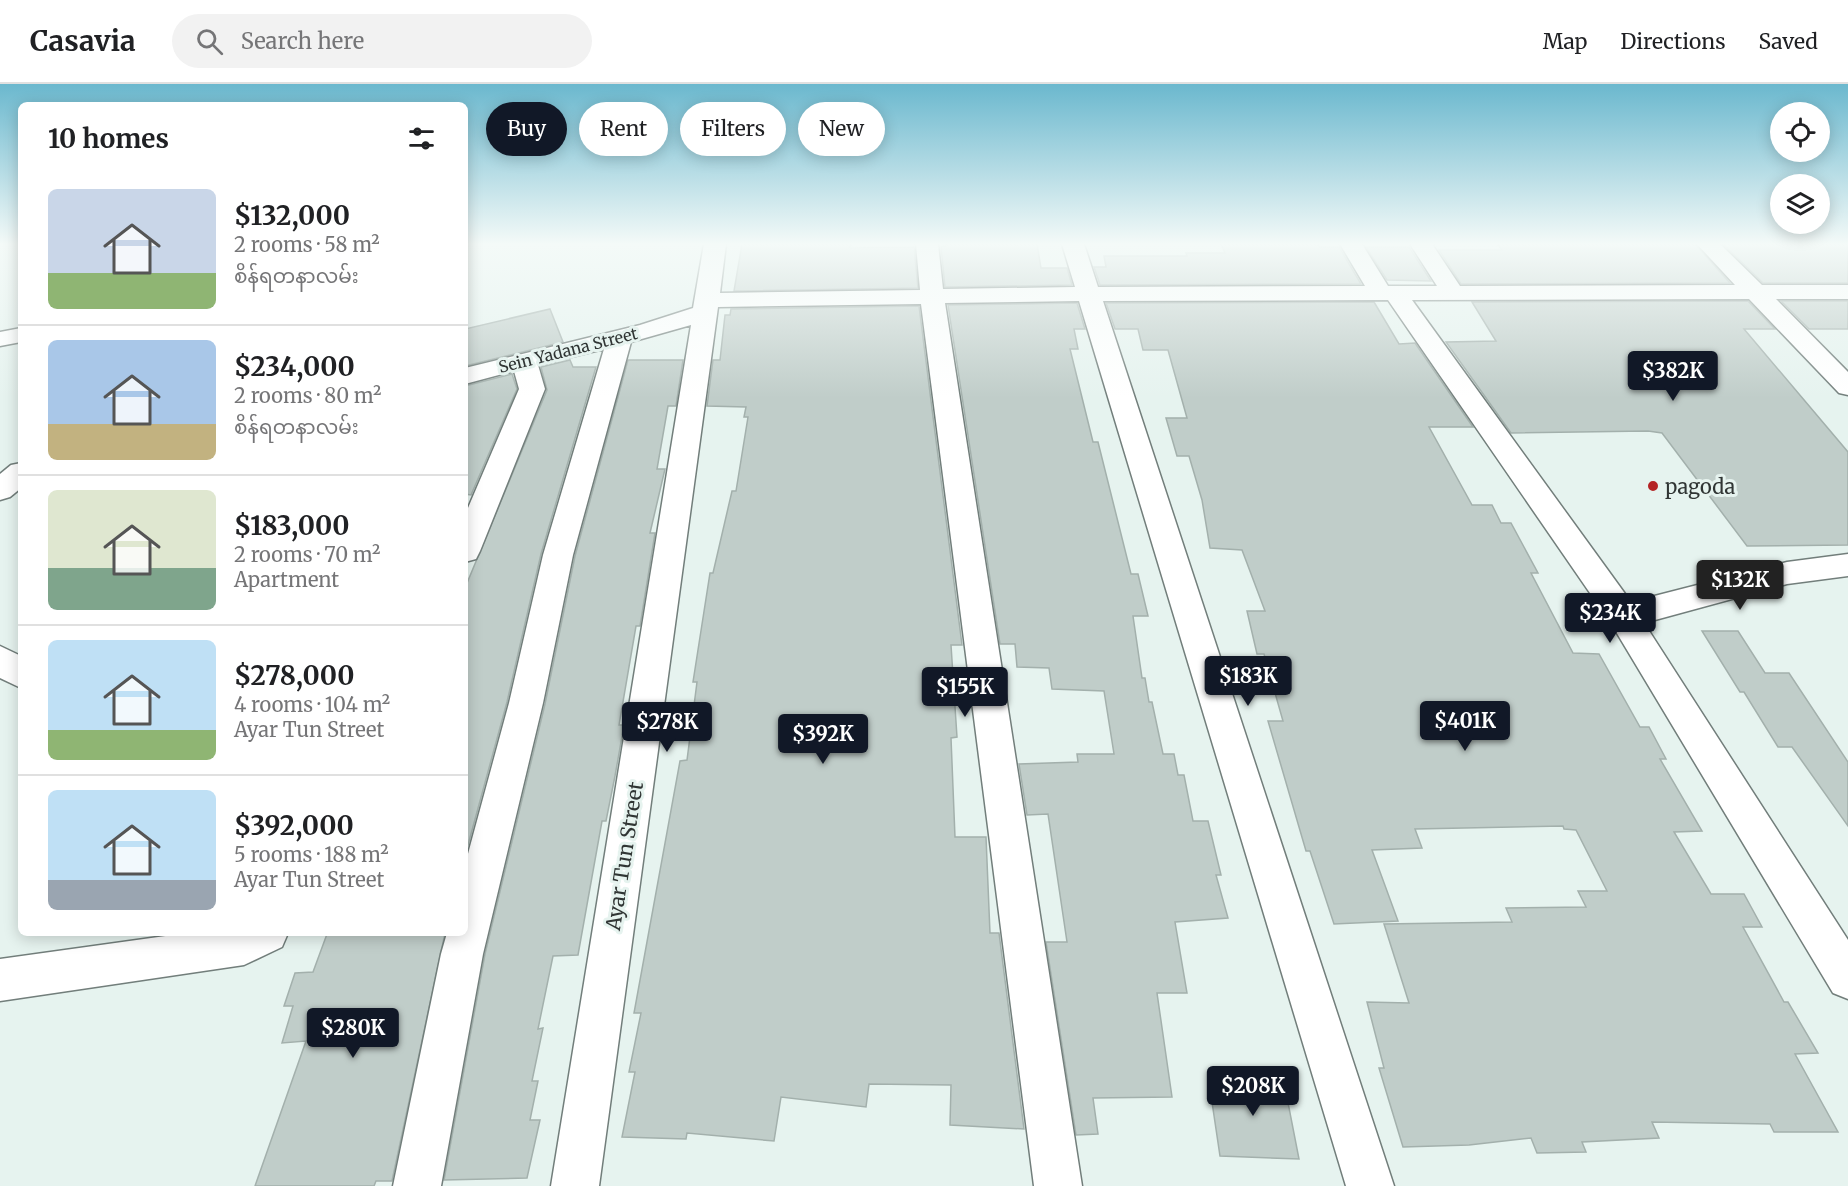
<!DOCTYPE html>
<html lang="en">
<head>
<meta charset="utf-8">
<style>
	body { margin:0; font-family:Merriweather,"Noto Sans Myanmar",serif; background:#f2f2f2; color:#202124; height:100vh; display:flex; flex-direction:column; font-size:22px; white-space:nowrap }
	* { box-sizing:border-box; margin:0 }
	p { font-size:20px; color:#757577 }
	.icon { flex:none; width:33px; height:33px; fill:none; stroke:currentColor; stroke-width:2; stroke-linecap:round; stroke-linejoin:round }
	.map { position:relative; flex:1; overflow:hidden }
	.details { position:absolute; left:18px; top:18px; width:450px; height:834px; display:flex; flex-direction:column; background:#fff; border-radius:9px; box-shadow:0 3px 15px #0003 }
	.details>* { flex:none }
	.top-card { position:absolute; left:486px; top:18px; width:570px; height:54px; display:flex; gap:12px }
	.fabs { position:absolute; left:1770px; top:18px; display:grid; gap:12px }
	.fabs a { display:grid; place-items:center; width:60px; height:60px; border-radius:50%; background:#fff; box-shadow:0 3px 15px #0003; font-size:30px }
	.price { position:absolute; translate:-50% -51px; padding:0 14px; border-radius:6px; background:#111827; color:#fff; font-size:20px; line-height:39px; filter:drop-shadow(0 2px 3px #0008) }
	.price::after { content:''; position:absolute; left:50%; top:36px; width:18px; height:14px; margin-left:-9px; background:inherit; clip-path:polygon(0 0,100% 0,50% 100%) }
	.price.on { background:#222; color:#fff }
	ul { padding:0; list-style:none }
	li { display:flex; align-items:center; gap:18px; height:150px; padding:0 30px }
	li+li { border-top:2px solid #e0e0e0 }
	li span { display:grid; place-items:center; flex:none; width:168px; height:120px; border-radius:9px; color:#555 }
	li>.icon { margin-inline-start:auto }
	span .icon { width:72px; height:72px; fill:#fffc; stroke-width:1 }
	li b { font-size:26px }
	h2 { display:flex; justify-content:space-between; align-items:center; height:72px; padding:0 30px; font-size:26px }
	.pill { padding:0 21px; border-radius:27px; background:#fff; box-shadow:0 3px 15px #0003; font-size:21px; line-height:54px }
	.pill.on { background:#111827; color:#fff }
	header { display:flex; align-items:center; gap:36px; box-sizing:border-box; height:84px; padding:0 30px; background:#fff; border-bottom:2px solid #e0e0e0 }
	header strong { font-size:28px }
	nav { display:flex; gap:33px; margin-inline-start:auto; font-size:21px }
	.search { width:420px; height:54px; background:#f2f2f2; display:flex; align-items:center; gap:15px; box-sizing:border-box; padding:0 21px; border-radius:33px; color:#757577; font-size:22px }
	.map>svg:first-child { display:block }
</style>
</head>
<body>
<header>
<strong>Casavia</strong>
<div class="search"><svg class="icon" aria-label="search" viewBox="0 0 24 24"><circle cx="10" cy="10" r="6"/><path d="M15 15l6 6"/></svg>Search here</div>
<nav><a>Map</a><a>Directions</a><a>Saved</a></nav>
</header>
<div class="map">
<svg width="1848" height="1102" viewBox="0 0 1848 1102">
	<rect width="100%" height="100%" fill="#e6f3ef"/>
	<!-- building -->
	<g fill="#c0cdc9" stroke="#a3b0ac" stroke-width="1.5">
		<path d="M742,160H851L850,164L914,163L918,204L734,207Z"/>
		<path d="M945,160H1037L1041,184H1067L1072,201L945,203L941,163L945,162Z"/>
		<path d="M1221,160H1318L1319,163H1339L1361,200L1100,201L1094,183H1106L1104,172H1187L1186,169H1225Z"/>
		<path d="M1497,160H1695L1730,199L1461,200L1439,166H1502Z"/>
		<path d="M1723,160H1848V199H1763Z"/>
		<path d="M1366,163H1409L1431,197L1387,196Z"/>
		<path d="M1748,217L1775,245H1744L1848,368V461L1747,462L1662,349L1648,347L1511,349L1446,258L1496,257L1472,218Z"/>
		<path d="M1781,217H1848V245H1809Z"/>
		<path d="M1374,218L1399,260L1415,259L1473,343H1429L1472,421H1492L1501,439H1511L1538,489H1531L1573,569L1599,570L1640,643H1649L1666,675H1660L1702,747L1674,748L1711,810H1744L1762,843H1743L1784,918H1788L1818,969L1795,970L1838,1048H1774L1770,1040L1652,1038L1659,1054L1582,1058L1586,1068L1537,1069L1531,1054L1469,1061L1403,1063L1379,984H1384L1367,918L1409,919L1384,840L1512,838L1506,824L1586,823L1578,807H1607L1576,746L1564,745L1563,742L1415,745L1422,764L1372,766L1398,837L1334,840L1310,767H1306L1268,637H1283L1264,570H1257L1247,527H1265L1242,466L1210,464L1202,416L1189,372H1177L1166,334H1187L1168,266H1143L1138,245H1115L1106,219Z"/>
		<path d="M1077,219L1085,245H1074L1078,265H1070L1093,358H1098L1131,490H1138L1148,532H1133L1142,594H1145L1149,618H1152L1163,670H1174L1178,691H1184L1193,737H1208L1221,791H1216L1228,834L1175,838L1187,909H1157L1172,1013L1093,1014L1098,1050L1076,1051L1046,858H1067L1048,730L1027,731L1019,680L1078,678L1077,670H1114L1104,607L1052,605L1049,584L1017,583L1015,560H1000L948,221Z"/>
		<path d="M919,222L962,561H951L957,653L951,654L955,753H986L990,849H999L1024,1045L950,1041L951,1001L869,1000L866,1023L781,1013L774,1057L687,1049L686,1055L622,1053L635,988H629L641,929H634L680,677L687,676L697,598H693L710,489H713L732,407H736L748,333H744L746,323L707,322L713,276H720L725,231H730L731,225Z"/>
		<path d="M550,225L563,258L465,282V245Z"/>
		<path d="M570,276L573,283H596L541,470L507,618L465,772V504L547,306L541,283Z"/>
		<path d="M628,276H683L676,322H668L657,385H665L650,449H655L640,542H636L619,641H624L615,692L606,737H602L578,871L553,872L538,945L543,944L532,997H538L530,1036H540L527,1094L444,1096L485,870L545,620L575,472Z"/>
		<path d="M512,290L517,305L471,411L465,410V302Z"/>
		<path d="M1702,547H1738L1765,589H1789L1848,678V742L1792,663H1778L1744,608H1740Z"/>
		<path d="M445,849L392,1097H376L374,1102H255L306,957L282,959L293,922H284L295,889L313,888L327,850Z"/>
		<path d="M1208,991L1283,993L1299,1075L1220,1072Z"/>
	</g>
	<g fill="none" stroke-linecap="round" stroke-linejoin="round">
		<!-- minor casing -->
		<g stroke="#727e7b" stroke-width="3">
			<g id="minor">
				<path d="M704,160H726L720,209L920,206L916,160H938L943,205L1075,203L1062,160H1084L1098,203L1365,202L1340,160H1362L1388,202H1437L1410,160H1432L1460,202L1735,201L1697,160H1720L1762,201H1848V215H1776L1848,288V311L1839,309L1749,215L1412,216L1631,518L1787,478L1848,470V492L1787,500L1644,539L1848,856V915L1833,909L1612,541L1388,216L1103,217L1394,1102H1346L1079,217L945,219L1082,1102H1034L921,220L718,223L599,1102H551L691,241L631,258L573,471L543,619L483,870L441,1102H393L441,870L447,849H465V781L509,619L543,471L604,265L538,281L545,305L480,467L476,475L465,478V431L519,305L514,287L465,300V284L640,241L693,224Z"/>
				<path d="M21,244V258L0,262V248Z"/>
				<path d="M21,379V404L10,413L0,416V390L11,381Z"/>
				<path d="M0,562L21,572V604L0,594Z"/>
				<path d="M187,849H288L282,863L244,881L0,917V875Z"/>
			</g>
		</g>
		<!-- minor -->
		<use href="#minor" fill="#fff" fill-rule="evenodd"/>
	</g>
	<!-- sky -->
	<linearGradient id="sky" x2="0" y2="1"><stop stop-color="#6bb8ce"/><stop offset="0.51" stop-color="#f4faf8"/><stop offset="1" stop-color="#f4faf8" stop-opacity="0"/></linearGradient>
	<rect width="1848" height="314" fill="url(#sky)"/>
	<!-- markers -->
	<circle fill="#b42324" stroke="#e6f3ef" stroke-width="2" cx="1653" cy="402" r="6"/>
	<g text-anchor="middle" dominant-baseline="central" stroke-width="6" stroke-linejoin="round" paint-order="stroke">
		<!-- far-street labels -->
		<g font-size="16" fill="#303534" stroke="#e6f3ef">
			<text transform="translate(568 266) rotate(-14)">Sein Yadana Street</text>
		</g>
		<!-- poi labels -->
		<g font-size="20" fill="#303534" stroke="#e6f3ef" text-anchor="start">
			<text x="1665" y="402">pagoda</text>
		</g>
		<!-- street labels -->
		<g font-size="20" fill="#303534" stroke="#e6f3ef">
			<text transform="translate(624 772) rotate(-81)">Ayar Tun Street</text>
		</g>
	</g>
</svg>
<div class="fabs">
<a><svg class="icon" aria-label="locate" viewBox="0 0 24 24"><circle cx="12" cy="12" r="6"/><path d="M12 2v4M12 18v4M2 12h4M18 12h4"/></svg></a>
<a><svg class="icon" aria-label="layers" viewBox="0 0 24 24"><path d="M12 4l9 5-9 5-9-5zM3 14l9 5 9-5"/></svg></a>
</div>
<b class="price" style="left:1673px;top:318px">$382K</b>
<b class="price on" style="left:1740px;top:527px">$132K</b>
<b class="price" style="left:1610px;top:560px">$234K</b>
<b class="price" style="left:1248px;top:623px">$183K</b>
<b class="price" style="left:965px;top:634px">$155K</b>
<b class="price" style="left:1465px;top:668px">$401K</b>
<b class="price" style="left:667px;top:669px">$278K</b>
<b class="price" style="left:823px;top:681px">$392K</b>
<b class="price" style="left:353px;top:975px">$280K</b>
<b class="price" style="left:1253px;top:1033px">$208K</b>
<div class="top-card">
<a class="pill on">Buy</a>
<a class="pill">Rent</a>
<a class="pill">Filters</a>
<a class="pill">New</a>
</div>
<section class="details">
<h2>10 homes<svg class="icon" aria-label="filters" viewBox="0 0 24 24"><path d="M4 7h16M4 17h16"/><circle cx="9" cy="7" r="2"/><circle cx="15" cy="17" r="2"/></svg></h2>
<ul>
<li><span style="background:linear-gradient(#c9d6e8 70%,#8fb573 0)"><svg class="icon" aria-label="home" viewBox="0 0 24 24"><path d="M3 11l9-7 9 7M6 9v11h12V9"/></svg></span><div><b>$132,000</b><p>2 rooms · 58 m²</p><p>စိန်ရတနာလမ်း</p></div></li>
<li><span style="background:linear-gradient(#a9c7e8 70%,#c2b280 0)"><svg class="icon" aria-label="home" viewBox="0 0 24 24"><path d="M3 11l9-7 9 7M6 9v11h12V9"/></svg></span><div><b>$234,000</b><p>2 rooms · 80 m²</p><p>စိန်ရတနာလမ်း</p></div></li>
<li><span style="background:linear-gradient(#dfe7d0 65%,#7fa58c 0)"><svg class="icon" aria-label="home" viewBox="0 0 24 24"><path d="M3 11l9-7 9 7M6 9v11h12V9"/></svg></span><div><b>$183,000</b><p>2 rooms · 70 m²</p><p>Apartment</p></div></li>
<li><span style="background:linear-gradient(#bfe0f5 75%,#8fb573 0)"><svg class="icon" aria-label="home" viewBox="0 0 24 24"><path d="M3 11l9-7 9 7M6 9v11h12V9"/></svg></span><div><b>$278,000</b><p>4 rooms · 104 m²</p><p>Ayar Tun Street</p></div></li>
<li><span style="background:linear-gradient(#bfe0f5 75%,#9aa5b1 0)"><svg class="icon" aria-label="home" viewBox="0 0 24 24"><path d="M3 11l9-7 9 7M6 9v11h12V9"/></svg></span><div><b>$392,000</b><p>5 rooms · 188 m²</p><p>Ayar Tun Street</p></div></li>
</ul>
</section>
</div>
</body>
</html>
